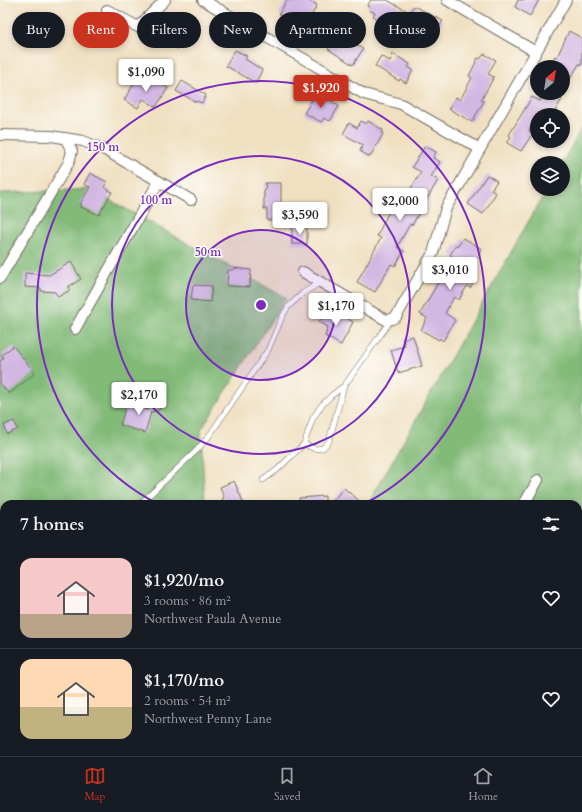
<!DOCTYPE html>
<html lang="en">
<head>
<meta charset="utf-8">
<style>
	body { margin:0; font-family:Cardo,serif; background:#20242c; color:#f1f3f6; height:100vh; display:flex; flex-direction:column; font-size:15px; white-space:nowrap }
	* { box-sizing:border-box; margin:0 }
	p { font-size:13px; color:#9ea1a6 }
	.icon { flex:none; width:22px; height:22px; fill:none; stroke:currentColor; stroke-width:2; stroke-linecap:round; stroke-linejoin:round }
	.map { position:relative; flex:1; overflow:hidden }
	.drawer { position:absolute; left:0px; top:500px; width:582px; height:256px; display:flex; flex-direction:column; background:#171b24; border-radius:12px 12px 0 0; box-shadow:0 2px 6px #0003 }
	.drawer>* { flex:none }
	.banner { position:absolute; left:12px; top:12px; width:558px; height:36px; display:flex; gap:8px }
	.needle { width:26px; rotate:30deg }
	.fabs { position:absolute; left:530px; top:60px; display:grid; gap:8px }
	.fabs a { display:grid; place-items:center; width:40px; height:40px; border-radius:50%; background:#171b24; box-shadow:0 2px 6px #0003; font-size:20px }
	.price { position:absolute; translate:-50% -34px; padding:0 9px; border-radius:4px; background:#fff; color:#222; font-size:13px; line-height:26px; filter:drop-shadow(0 1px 2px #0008) }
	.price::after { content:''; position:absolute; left:50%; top:24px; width:12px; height:9px; margin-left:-6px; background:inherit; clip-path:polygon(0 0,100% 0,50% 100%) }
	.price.active { background:#c8321e; color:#fff }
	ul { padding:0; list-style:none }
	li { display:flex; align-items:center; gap:12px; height:100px; padding:0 20px }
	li+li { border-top:1px solid #363941 }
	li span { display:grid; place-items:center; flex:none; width:112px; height:80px; border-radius:12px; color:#555 }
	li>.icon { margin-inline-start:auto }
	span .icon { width:48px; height:48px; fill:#fffc; stroke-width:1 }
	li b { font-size:17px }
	h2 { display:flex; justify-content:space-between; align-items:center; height:48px; padding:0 20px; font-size:17px }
	.chip { padding:0 14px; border-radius:18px; background:#171b24; box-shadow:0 2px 6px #0003; font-size:14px; line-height:36px }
	.chip.active { background:#c8321e; color:#fff }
	.menu { display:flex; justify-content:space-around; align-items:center; height:56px; border-top:1px solid #363941; background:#171b24; font-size:11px; color:#9ea1a6 }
	.menu a { display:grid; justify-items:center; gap:2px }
	.menu .active { color:#c8321e }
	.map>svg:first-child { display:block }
</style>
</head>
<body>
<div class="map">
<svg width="582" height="756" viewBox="0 0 582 756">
	<rect width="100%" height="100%" fill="#fdfcf7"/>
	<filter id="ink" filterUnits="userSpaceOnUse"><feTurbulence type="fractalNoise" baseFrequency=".025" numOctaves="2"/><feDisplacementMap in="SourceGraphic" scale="8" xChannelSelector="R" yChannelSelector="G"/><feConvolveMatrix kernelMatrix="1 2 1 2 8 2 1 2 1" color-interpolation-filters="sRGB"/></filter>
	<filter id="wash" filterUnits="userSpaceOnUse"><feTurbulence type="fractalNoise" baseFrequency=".012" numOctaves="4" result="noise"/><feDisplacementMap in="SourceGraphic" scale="16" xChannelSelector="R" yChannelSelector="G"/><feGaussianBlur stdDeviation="0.9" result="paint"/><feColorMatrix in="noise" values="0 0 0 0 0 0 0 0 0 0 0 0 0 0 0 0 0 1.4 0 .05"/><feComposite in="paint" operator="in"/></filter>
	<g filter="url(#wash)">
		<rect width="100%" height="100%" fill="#f0e0c1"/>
		<!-- forest -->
		<g fill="#82ba78" stroke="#567252">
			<path d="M582,127V744H578V504H368L547,189H563V163H562Z"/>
			<path d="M90,189L286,298L201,430L205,504H4V706L0,705V193Z"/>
		</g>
		<g id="blocks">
			<!-- building -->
			<g fill="#d3b7e3">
				<path d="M287,0H308L317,5L308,22L314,25L306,38L289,29L294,23L279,14Z"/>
				<path d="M371,0H387L409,12L414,6L443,21L435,33L432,31L429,36L393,15L387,24L373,16L375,13L369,10L370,7L367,6Z"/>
				<path d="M518,0H539L530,16L515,7Z"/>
				<path d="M179,17L194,25L183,46L180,45L178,49L169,44L172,40L166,37Z"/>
				<path d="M569,31L582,38V65L579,64L570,79L563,75V67H549L555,56L557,57Z"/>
				<path d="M337,34L363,49L353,65L328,49Z"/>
				<path d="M235,50L247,56L245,59L262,70L256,83L226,66Z"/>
				<path d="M393,54L410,64L408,67L413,70L406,83L400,79L399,81L375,66L381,56L390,61Z"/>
				<path d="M484,54L496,60L488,74L494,77L481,100L484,101L472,122L449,109L456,97L460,100L472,78L469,76L478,58L480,59Z"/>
				<path d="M147,76L168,88L156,107L143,99L138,108L124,100L137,79L143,83Z"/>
				<path d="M182,81L206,95L202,103L197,101L196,102L176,91Z"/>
				<path d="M544,93H560L558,96L562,99L553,115H537L529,131L533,133L521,151L507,143L511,137L509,135L532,97L540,101Z"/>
				<path d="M315,95L321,99L323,96L339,106L330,121L324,118L321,122L304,113Z"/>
				<path d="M361,121L366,124L368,121L383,130L382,133L383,134L370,157L360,151L363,145L343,134L349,123L357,128Z"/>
				<path d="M425,146L436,152L433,158L440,162L431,176L438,180L412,225L410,224L397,247L404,251L395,266L391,264L375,292L357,282L381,238L377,236L393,203L398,206L401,202L402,203L421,172L412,167Z"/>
				<path d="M90,173L107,182L104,187L112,192L99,215L81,207L82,205L80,204L90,187L84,184Z"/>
				<path d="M487,175L497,181L491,190L496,193L483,214L468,204Z"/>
				<path d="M265,183H281V207H286V220H267V209H264V190H266Z"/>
				<rect x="292" y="227" width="15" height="17"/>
				<path d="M463,238L482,249L466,277L474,282L470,288L467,286L459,300L454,297L445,313L455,320L443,341L440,338L439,340L421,330L427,318L420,314L439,281L442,282L446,275L448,276L458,260L450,255L456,245L458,246Z"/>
				<path d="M71,262L81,279L68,287L70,290L58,297L55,292L41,291V288L25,287V273L49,275Z"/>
				<path d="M234,268L251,270L250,287L227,286L228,270H234Z"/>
				<path d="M193,285L212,286L210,302L191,300Z"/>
				<path d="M336,311L353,322L341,345L325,336L328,327L319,322L325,312L332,317Z"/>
				<path d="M413,336L422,366L398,373L391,350L405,346L403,339Z"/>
				<path d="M13,346L35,373L9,394L0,383V361L4,358L2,355Z"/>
				<path d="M153,397L163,401L159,410L151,412L145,433L120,425L127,403L148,410Z"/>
				<path d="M14,421L18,429L7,434L4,425Z"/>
				<path d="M234,481L244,504H221L224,496L220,487Z"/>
				<path d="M344,488L363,504H330Z"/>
				<path d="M325,496V504H300L299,498Z"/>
			</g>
		</g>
	</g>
	<g filter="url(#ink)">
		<use href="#blocks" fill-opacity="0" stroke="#706a60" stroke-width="1"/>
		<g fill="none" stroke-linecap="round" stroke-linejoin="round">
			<!-- lane casing -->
			<g stroke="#706a60" stroke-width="6">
				<g id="lane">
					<path d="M304,444L315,449L323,448L329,441L344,386"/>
					<path d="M263,480L277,470L304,444L313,418L321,406L332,395L344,386L391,320"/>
					<path d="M140,504L197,450L209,436L268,350L282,317L288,307L303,293L321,282"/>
				</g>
			</g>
			<!-- street casing -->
			<g stroke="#706a60" stroke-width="12">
				<g id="street">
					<path d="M203,0L364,94L401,104L480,149"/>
					<path d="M447,0L536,52"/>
					<path d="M107,10L138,27L165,0"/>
					<path d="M0,135L51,136L83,141L103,149L191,200"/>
					<path d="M303,272L386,320L392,319L396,317L433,253L446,208L566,0"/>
					<path d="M0,278L69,162L72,151L65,138"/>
					<path d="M75,329L159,181"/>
					<path d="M524,504L538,480"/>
					<path d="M379,756L381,752"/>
				</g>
			</g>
			<!-- secondary casing -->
			<g stroke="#706a60" stroke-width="16">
				<path id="secondary" d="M0,753L14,756"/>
			</g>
			<!-- lane -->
			<use href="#lane" stroke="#fff" stroke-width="5"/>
			<!-- street -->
			<use href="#street" stroke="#fff" stroke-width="10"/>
			<!-- secondary -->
			<use href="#secondary" stroke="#fff" stroke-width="14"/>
		</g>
	</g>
	<!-- distance rings -->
	<circle cx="261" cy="305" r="75" fill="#7b2cbf" fill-opacity=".12"/>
	<g fill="none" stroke="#7b2cbf" stroke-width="2">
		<circle cx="261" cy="305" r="75"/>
		<circle cx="261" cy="305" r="149"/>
		<path d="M158 504A224 224 0 1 1 364 504"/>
	</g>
	<circle cx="261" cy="305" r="6" fill="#7b2cbf" stroke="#fdfcf7" stroke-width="2"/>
	<g font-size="12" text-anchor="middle" font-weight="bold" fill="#7b2cbf" stroke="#fdfcf7" stroke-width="3" stroke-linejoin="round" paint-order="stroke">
		<text x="103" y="151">150 m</text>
		<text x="156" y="204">100 m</text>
		<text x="208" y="256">50 m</text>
	</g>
</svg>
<div class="fabs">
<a><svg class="needle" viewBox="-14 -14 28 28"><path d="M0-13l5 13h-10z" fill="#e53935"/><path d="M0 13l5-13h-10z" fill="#9ea1a6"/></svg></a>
<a><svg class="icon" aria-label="locate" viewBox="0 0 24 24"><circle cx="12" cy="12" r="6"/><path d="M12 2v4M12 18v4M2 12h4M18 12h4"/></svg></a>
<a><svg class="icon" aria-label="layers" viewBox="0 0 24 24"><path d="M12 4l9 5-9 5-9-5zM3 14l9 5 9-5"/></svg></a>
</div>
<b class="price" style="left:146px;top:93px">$1,090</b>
<b class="price active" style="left:321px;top:109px">$1,920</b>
<b class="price" style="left:400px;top:222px">$2,000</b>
<b class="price" style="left:300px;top:236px">$3,590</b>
<b class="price" style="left:450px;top:291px">$3,010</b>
<b class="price" style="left:336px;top:327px">$1,170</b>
<b class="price" style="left:139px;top:416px">$2,170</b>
<div class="banner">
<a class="chip">Buy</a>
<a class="chip active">Rent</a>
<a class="chip">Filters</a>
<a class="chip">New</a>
<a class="chip">Apartment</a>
<a class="chip">House</a>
</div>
<section class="drawer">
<h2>7 homes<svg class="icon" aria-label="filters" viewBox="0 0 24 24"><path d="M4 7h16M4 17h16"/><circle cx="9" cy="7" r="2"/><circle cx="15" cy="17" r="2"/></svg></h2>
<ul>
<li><span style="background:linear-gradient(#f6c9c9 70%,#b9a48a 0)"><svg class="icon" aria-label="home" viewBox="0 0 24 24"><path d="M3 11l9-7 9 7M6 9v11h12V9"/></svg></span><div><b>$1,920/mo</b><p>3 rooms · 86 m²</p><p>Northwest Paula Avenue</p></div><svg class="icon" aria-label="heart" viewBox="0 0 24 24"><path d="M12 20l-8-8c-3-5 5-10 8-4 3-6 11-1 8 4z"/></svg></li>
<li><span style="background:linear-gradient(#ffd9b3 60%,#c2b280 0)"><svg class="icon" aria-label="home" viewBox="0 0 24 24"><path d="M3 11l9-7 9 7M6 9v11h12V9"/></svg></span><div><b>$1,170/mo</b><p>2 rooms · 54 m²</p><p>Northwest Penny Lane</p></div><svg class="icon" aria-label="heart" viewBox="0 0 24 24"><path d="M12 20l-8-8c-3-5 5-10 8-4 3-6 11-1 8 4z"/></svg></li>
</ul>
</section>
</div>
<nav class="menu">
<a class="active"><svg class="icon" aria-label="map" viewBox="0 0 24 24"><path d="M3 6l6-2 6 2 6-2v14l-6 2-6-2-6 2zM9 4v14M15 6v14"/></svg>Map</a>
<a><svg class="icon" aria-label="saved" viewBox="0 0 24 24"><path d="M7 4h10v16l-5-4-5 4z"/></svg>Saved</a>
<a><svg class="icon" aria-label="home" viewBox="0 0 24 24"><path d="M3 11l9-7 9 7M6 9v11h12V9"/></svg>Home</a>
</nav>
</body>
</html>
